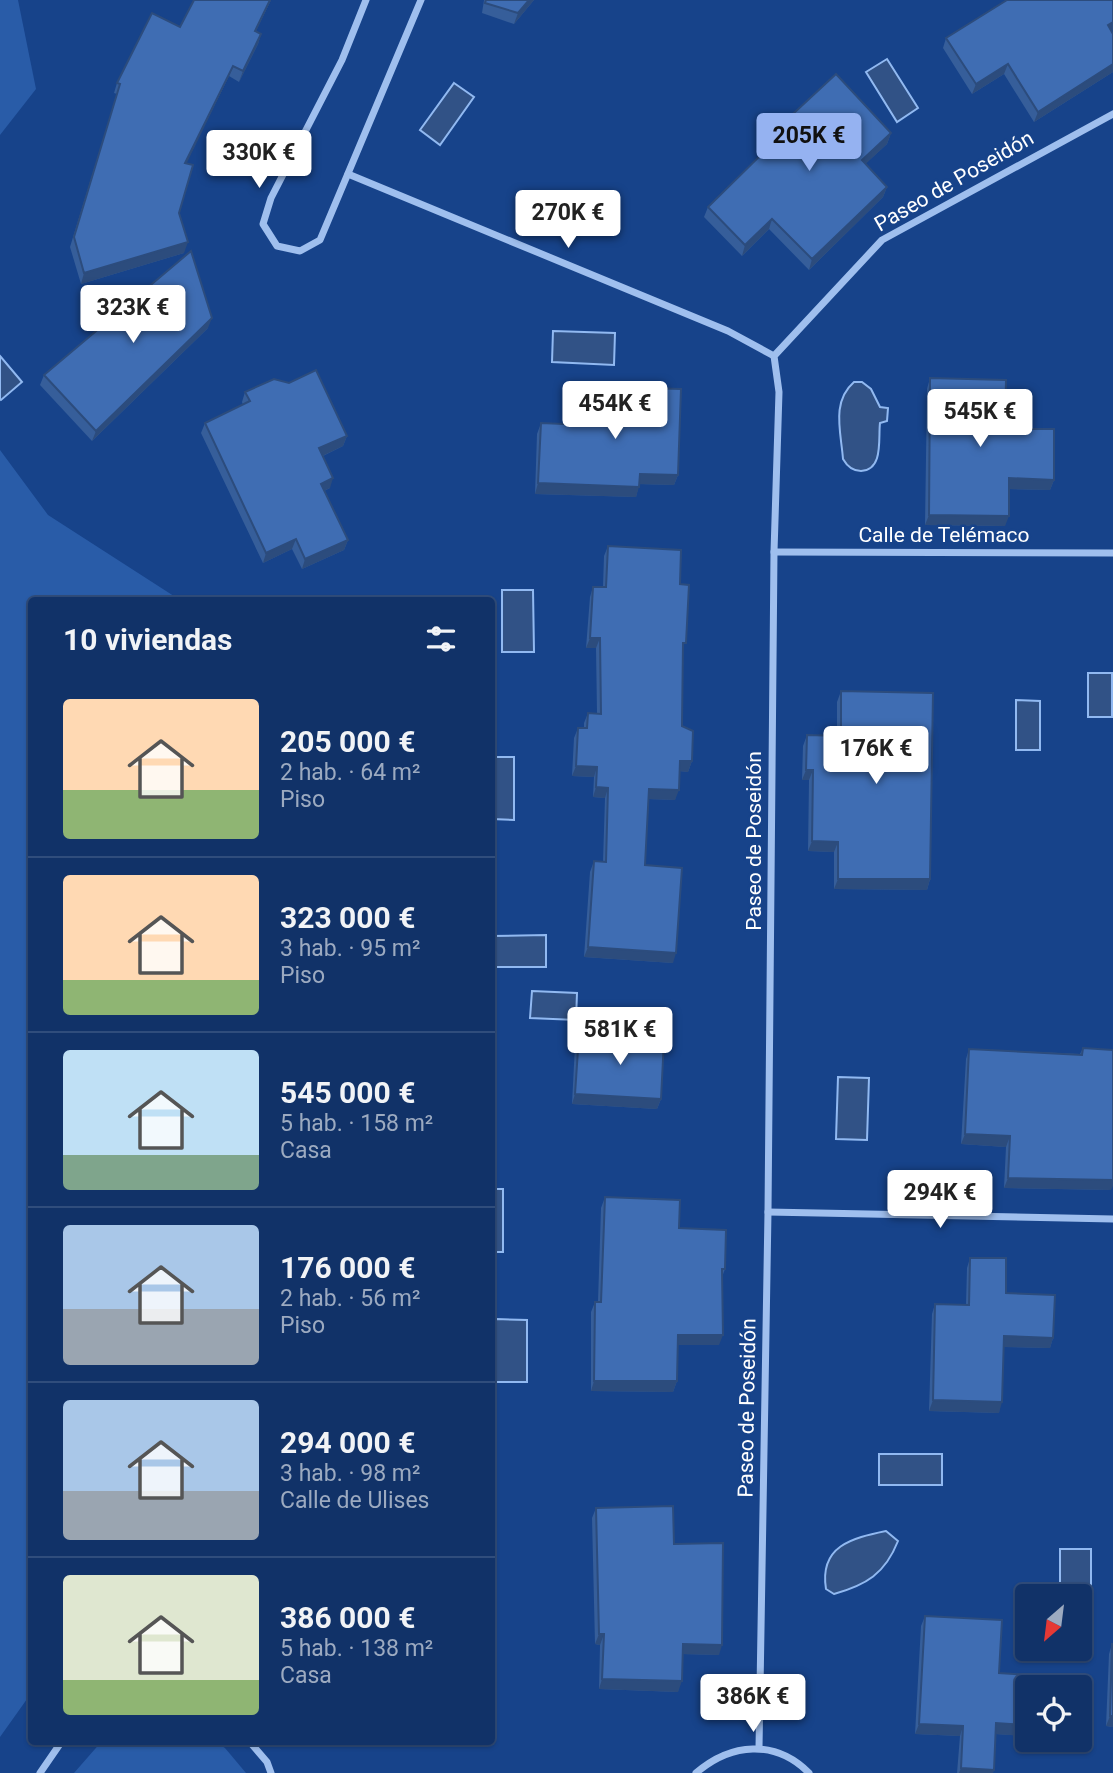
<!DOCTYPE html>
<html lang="es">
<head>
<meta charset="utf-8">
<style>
	body { margin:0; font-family:Roboto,sans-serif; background:#1a3a6e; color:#f1f3f6; height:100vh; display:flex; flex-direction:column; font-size:26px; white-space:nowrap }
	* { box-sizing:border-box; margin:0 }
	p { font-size:23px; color:#9caac0 }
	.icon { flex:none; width:38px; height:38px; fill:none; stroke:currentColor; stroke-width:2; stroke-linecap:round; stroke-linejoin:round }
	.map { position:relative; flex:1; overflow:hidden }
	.drawer { position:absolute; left:28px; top:597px; width:467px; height:1148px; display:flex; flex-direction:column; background:#113268; border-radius:7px; box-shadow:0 2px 5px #0004,0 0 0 2px #304d7c }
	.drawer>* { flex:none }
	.needle { width:46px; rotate:208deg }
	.fabs { position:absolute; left:1015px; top:1584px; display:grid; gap:14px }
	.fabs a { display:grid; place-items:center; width:77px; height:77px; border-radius:7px; background:#113268; box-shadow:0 2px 5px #0004,0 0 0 2px #304d7c; font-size:35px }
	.price { position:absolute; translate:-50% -60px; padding:0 16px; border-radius:7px; background:#fff; color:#222; font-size:23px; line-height:46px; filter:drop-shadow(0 2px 4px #0008) }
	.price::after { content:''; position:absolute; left:50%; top:42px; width:21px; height:16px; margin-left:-10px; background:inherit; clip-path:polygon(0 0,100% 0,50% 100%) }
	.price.active { background:#95b2f1; color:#111 }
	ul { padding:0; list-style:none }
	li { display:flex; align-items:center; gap:21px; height:175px; padding:0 35px }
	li+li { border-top:2px solid #304d7c }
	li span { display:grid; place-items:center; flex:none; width:196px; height:140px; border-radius:7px; color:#555 }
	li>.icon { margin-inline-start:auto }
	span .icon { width:84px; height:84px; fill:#fffc; stroke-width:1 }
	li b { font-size:30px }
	h2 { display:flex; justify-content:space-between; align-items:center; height:84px; padding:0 35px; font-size:30px }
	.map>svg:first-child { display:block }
</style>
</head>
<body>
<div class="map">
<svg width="1113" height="1773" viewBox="0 0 1113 1773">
	<rect width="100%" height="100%" fill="#17438a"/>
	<!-- green -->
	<g fill="#295ca8">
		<path d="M0,0H18L36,89L0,135Z"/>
		<path d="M0,450L48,515L180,600H32V1692L0,1737Z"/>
		<path d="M102,1741H214L225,1748L246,1773H74Z"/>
	</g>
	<!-- water -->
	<g fill="#315286" stroke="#91b9f1" stroke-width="2">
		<path d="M887,59L918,108L897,122L866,72Z"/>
		<path d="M454,83L474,97L440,145L420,130Z"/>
		<path d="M553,331L615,333L614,365L552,362Z"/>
		<path d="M0,356L22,382L1,400L0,399Z"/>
		<path d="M854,382H862L871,389L880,407L888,408L887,421L880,423C878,438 884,470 861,471C852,471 847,466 843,459C841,432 831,402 854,382Z"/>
		<path d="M502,590H533L534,652H502Z"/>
		<rect x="1088" y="673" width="24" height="44"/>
		<path d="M1016,700L1040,701V750H1016Z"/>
		<path d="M492,757H514V820L492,819Z"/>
		<path d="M546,935V967H492V936Z"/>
		<path d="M532,991L577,993L576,1020L530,1018Z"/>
		<path d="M838,1077L869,1078L867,1140L836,1139Z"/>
		<rect x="492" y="1189" width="11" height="63"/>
		<path d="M496,1319L527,1320V1382H496Z"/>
		<rect x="879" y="1454" width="63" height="31"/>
		<path d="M886,1531L898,1541C885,1574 866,1585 834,1594L826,1589C819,1546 852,1538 886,1531Z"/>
		<path d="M1060,1549H1091V1612H1080V1596H1060Z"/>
	</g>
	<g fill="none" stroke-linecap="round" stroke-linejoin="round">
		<!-- minor -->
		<g stroke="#9fbfee" stroke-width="7">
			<path d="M366,0L342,60L271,198L263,224L277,246L300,251L320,240L421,0"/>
			<path d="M348,174L728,331L774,356"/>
			<path d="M774,552L1113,553"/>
			<path d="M768,1212L1113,1219"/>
			<path d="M249,1741L267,1762L271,1773"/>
			<path d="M759,1748L768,1212L774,552L779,392L774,356L882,240L1113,114"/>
			<path d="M40,1773L62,1741"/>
			<path d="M696,1773C731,1743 775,1739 809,1773"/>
		</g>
	</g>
	<!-- wall -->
	<g fill="#365e9a">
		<path d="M194,0H271L256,31L261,34L258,44L239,82L229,76L186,163L179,213L184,253L81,284L70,247L117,94L114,93L117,83L180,27Z"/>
		<path d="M484,0H534L514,24L482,13Z"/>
		<path d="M1113,0V30L1111,31L1113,34V72L1034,122L1004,74L972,94L943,48L946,38Z"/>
		<path d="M891,133L887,144L865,164L887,187L883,197L809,270L769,229L742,256L704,217L708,207L765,151L763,148L767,138Z"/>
		<path d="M208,328L92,441L40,385L44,375Z"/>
		<path d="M930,378L1005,429L1054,480L1050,490L1009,489L1005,526L925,525L927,389Z"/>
		<path d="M613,387L678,475L674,485L639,484L636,497L535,494L537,434L541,423L584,425V418L588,407L609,408L610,397Z"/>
		<path d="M245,392L347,436L343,446L323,456L330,488L324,491L348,540L344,550L302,569L292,549L263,563L201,433L205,423L243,405L242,402Z"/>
		<path d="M608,546L680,584L683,651L682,726L692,761L688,772L680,771L675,800L649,799L645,865L673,963L584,957L590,872L594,861L603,862L605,798L593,797L594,777L572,776L574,738L578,728H584V723L588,713H597L596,648H586L590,597L593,587H603L604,556Z"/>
		<path d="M841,691L930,879L927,890L834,889V852L808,851L809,780H802L803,746L807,735L837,736V702Z"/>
		<path d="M579,1035L661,1099L657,1109L572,1104L575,1045Z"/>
		<path d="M1083,1048L1111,1190L1004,1188L1006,1147L961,1144L966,1059L969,1049L1080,1054Z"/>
		<path d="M605,1197L679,1228L725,1269L722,1277L719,1345H677V1381L673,1392L591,1391V1312L595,1302H598L601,1208Z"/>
		<path d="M970,1258L1053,1338L1050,1348L1004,1347L999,1413L929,1411L932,1314L935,1304L966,1305L967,1268Z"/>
		<path d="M596,1508L674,1544L719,1655L683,1654L678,1692L599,1689L600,1645L595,1644L592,1518Z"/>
		<path d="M925,1616L999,1673L1027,1687V1736L996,1734L993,1773H957L960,1736L915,1734L921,1626Z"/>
		<path d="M1112,1644L1113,1727L1106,1726L1109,1654Z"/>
	</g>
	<!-- shaded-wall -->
	<g fill="#2c4c7d">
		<path d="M270,0H271L251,41L255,31Z"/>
		<path d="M529,0H534L514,24L518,13Z"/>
		<path d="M1113,22V30L1104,35L1108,25Z"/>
		<path d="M261,34L258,44L239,82L243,71Z"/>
		<path d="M1008,64L1004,74L972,94L976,84Z"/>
		<path d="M1113,64V72L1034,122L1038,112Z"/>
		<path d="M233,66L229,76L182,173L185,163Z"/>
		<path d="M891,133L887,144L858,171L862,160Z"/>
		<path d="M887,187L883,197L809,270L812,259Z"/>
		<path d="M772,219L769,229L742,256L745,245Z"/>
		<path d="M188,242L184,253L81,284L84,273Z"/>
		<path d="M212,318L208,328L92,441L96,431Z"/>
		<path d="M347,436L343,446L316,459L319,448Z"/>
		<path d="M640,474L678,475L674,485L636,484Z"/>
		<path d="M333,478L330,488L317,494L321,484Z"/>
		<path d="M1009,478L1054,480L1050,490L1005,489Z"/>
		<path d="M538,483L639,487L636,497L535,494Z"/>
		<path d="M929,515L1009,516L1005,526L925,525Z"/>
		<path d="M296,539L292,549L263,563L266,553Z"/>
		<path d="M348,540L344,550L302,569L305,559Z"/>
		<path d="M590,638H600L596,648H586Z"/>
		<path d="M680,761H692L688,772L677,771Z"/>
		<path d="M576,766L597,767L594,777L572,776Z"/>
		<path d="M806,770H813L809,780H802Z"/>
		<path d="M596,787L608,788L605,798L593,797Z"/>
		<path d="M649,789L679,790L675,800L645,799Z"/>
		<path d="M812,841L838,842L834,852L808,851Z"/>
		<path d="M838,879H930L927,890L834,889Z"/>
		<path d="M588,947L676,953L673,963L584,957Z"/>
		<path d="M575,1094L661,1099L657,1109L572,1104Z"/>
		<path d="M965,1134L1010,1136L1006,1147L961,1144Z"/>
		<path d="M1008,1178L1113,1180V1186L1111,1190L1004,1188Z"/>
		<path d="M678,1335H723L719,1345H674Z"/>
		<path d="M1004,1336L1053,1338L1050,1348L1000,1347Z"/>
		<path d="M594,1381H677L673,1392L591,1391Z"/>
		<path d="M933,1400L1002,1402L999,1413L929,1411Z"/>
		<path d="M599,1634H604L600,1645L595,1644Z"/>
		<path d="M683,1644L722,1645L719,1655L679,1654Z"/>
		<path d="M602,1679L682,1681L678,1692L599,1689Z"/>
		<path d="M1110,1716H1113V1727L1106,1726Z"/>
		<path d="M996,1723L1027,1725V1736L993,1734Z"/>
		<path d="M919,1724L963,1726L960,1736L915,1734Z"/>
		<path d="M961,1768L994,1770L993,1773H959Z"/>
	</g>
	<!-- building -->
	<g fill="#3f6db3" stroke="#2c4c7d" stroke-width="2">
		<path d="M194,0H270L255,31L261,34L243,71L233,66L185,163L193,165L179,213L188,242L84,273L74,237L120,84L117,83L152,13L180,27Z"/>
		<path d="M486,0H529L518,13L485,3Z"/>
		<path d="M1007,0H1113V22L1108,25L1113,34V64L1038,112L1008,64L976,84L946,38Z"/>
		<path d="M836,74L891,133L862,160L887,187L812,259L772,219L745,245L708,207L772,144L767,138Z"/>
		<path d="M191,251L212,318L96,431L44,375Z"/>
		<path d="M316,370L347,436L319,448L333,478L321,484L348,540L305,559L296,539L266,553L205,423L250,401L245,392L274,379L289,383Z"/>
		<path d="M930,378L1006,380L1005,429H1054V480L1009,478V516L929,515Z"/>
		<path d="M613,387L681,389L678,475L640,474L639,487L538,483L541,423L587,425L588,407L612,408Z"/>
		<path d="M608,546L681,550L680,584L689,585L686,643H683L682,726L693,731L692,761H680L679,790L649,789L645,865L682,868L676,953L588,947L594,861L606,862L608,788L596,787L597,767L576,766L578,728H587L588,713L601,714L600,638H590L593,587H606Z"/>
		<path d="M841,691L933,693L930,879H838V842L812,841L813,770H806L807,735L841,736Z"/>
		<path d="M579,1035L664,1040L661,1099L575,1094Z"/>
		<path d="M1083,1048L1113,1050V1180L1008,1178L1010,1136L965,1134L969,1049L1082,1055Z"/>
		<path d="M605,1197L680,1200L679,1228L726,1230L725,1269H722L723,1335H678L677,1381H594L595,1302H601Z"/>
		<path d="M970,1258H1006V1293L1055,1295L1053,1338L1004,1336L1002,1402L933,1400L935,1304L969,1305Z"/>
		<path d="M673,1506L674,1544L723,1543L722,1645L683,1644L682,1681L602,1679L604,1634H599L596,1508Z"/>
		<path d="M925,1616L1002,1620L999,1673L1048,1676V1687H1027V1725L996,1723L994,1770L961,1768L963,1726L919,1724Z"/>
		<path d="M1112,1644H1113V1716H1110Z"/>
	</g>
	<g text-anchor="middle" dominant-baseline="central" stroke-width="5" stroke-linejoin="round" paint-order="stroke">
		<!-- street labels -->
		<g font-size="21" fill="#fff" stroke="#17438a">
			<text transform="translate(954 181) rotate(-30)">Paseo de Poseidón</text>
			<text x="944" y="535">Calle de Telémaco</text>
			<text transform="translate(754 841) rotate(-90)">Paseo de Poseidón</text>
			<text transform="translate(747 1408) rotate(-89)">Paseo de Poseidón</text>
		</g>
	</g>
</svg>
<div class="fabs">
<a><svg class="needle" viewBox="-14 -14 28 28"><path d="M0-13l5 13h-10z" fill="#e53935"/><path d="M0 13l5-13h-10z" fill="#9caac0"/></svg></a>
<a><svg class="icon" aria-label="locate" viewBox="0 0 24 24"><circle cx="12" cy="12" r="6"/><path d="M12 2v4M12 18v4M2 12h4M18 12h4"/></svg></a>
</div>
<b class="price active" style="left:809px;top:173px">205K €</b>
<b class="price" style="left:259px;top:190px">330K €</b>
<b class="price" style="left:568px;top:250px">270K €</b>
<b class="price" style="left:133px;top:345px">323K €</b>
<b class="price" style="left:615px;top:441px">454K €</b>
<b class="price" style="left:980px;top:449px">545K €</b>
<b class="price" style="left:876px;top:786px">176K €</b>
<b class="price" style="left:620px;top:1067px">581K €</b>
<b class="price" style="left:940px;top:1230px">294K €</b>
<b class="price" style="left:753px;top:1734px">386K €</b>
<section class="drawer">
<h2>10 viviendas<svg class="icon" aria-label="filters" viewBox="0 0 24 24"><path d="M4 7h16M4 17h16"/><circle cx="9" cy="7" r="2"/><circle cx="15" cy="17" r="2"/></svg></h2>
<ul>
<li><span style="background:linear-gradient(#ffd9b3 65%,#8fb573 0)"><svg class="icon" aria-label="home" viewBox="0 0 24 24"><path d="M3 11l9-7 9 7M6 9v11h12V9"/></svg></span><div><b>205 000 €</b><p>2 hab. · 64 m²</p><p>Piso</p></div></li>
<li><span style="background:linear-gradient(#ffd9b3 75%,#8fb573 0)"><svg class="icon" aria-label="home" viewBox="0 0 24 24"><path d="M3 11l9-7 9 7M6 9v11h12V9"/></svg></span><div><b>323 000 €</b><p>3 hab. · 95 m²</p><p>Piso</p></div></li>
<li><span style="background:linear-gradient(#bfe0f5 75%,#7fa58c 0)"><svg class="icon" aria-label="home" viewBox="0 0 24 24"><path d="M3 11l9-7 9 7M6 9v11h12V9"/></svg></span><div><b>545 000 €</b><p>5 hab. · 158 m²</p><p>Casa</p></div></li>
<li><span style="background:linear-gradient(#a9c7e8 60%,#9aa5b1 0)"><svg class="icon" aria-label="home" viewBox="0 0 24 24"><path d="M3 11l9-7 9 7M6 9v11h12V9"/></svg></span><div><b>176 000 €</b><p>2 hab. · 56 m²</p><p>Piso</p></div></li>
<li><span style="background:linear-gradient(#a9c7e8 65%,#9aa5b1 0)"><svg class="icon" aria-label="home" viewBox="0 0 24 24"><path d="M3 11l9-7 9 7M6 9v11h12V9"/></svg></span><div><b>294 000 €</b><p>3 hab. · 98 m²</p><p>Calle de Ulises</p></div></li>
<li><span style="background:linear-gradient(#dfe7d0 75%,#8fb573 0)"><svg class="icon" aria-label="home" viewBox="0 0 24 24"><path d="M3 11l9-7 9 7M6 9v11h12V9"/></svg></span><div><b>386 000 €</b><p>5 hab. · 138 m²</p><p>Casa</p></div></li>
</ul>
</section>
</div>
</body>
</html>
